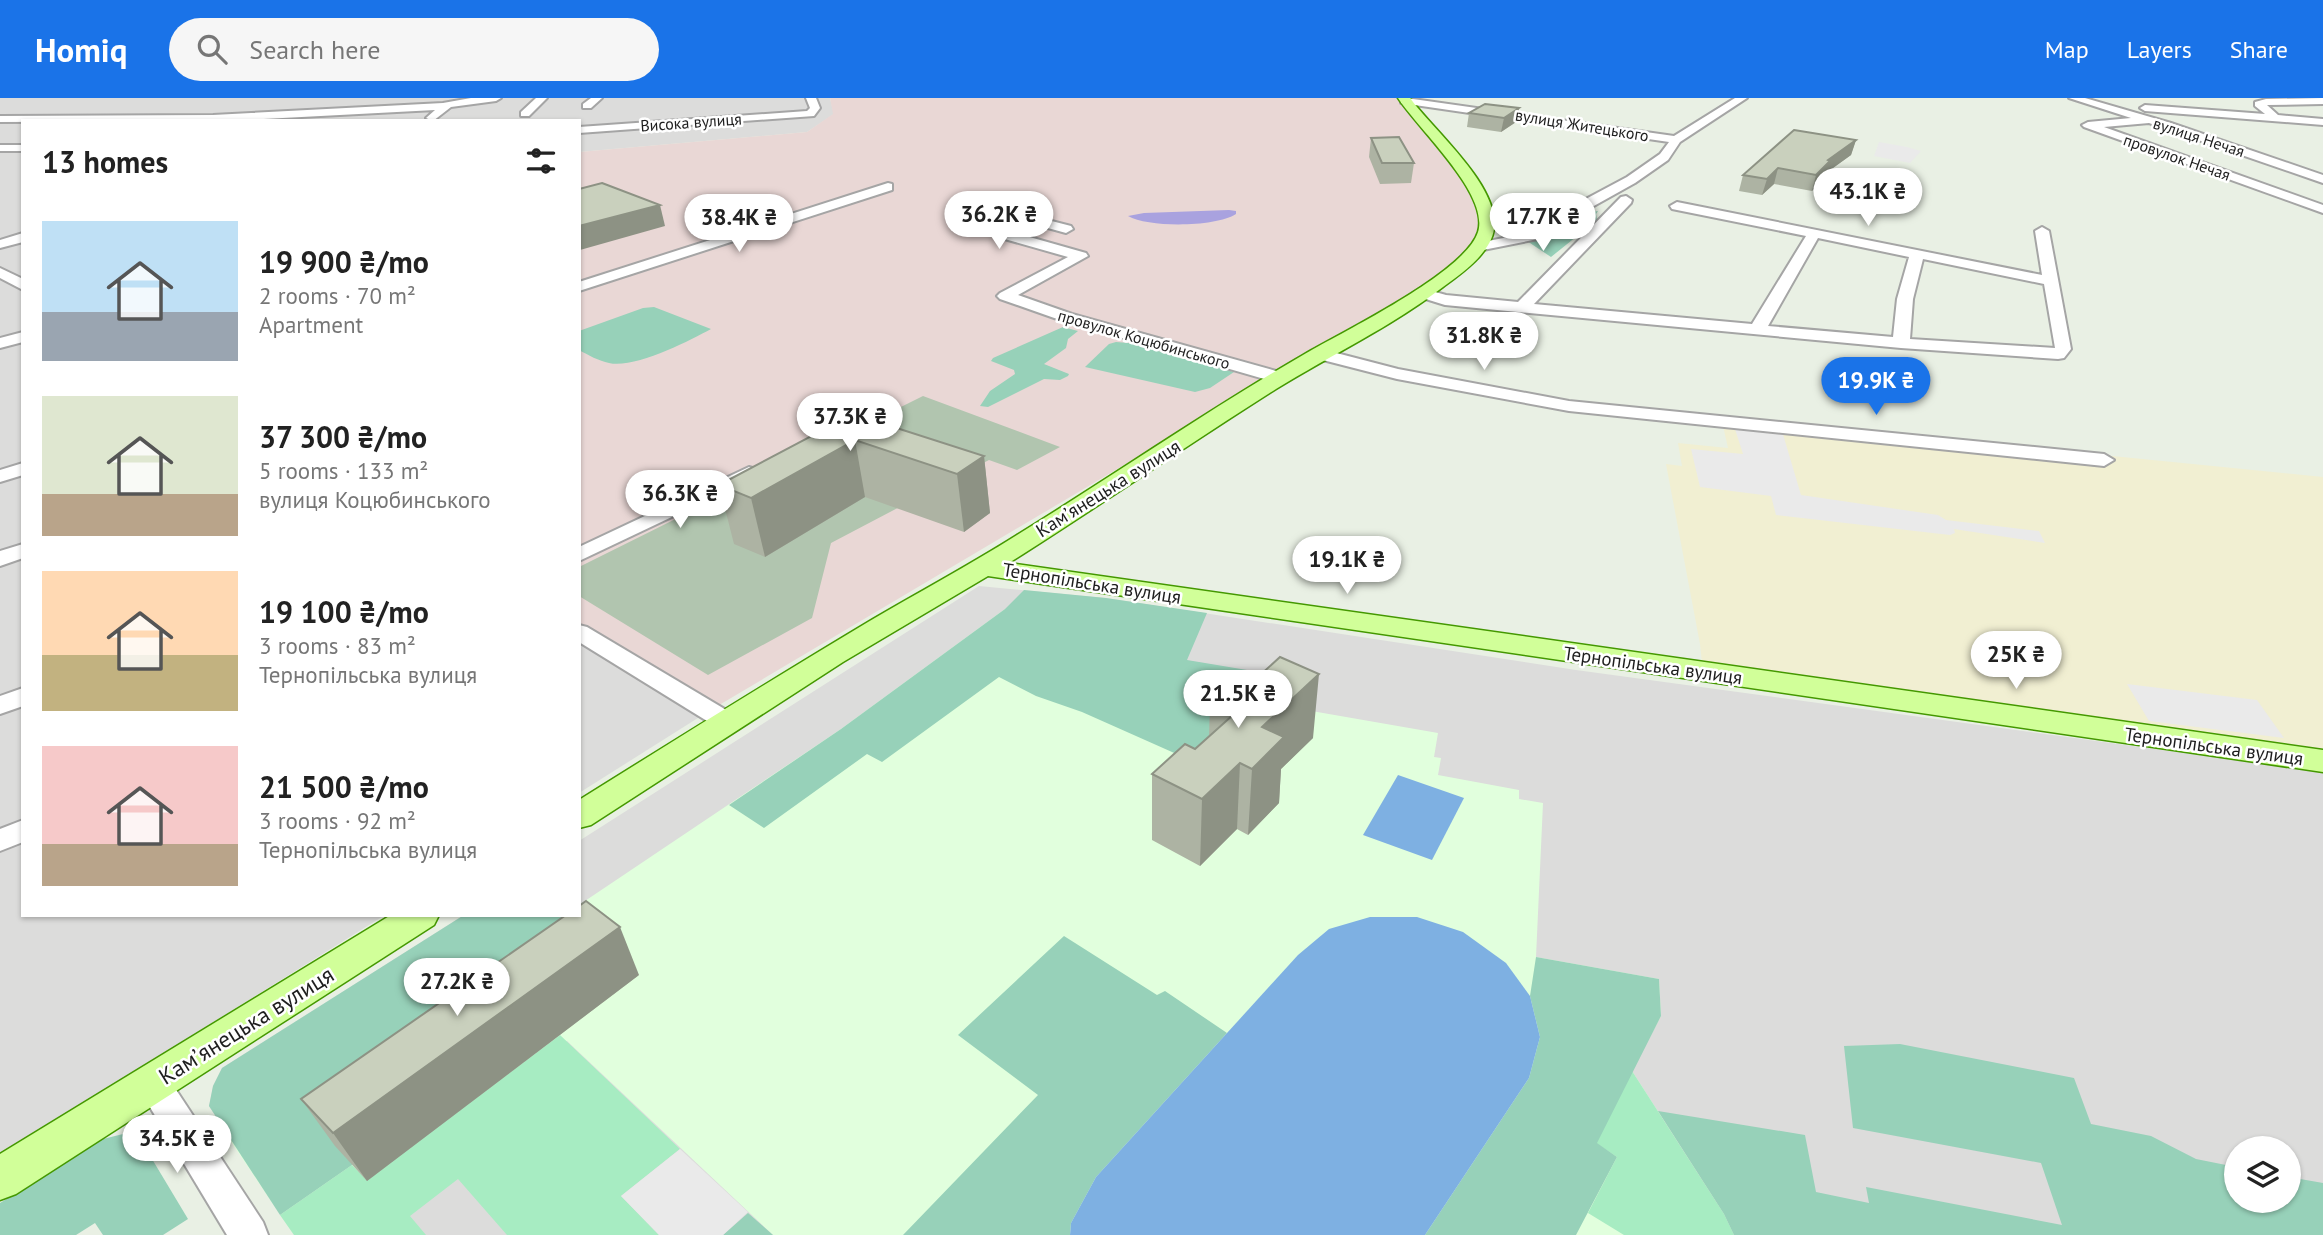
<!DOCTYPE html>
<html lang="en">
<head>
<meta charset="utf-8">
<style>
	body { margin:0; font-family:"PT Sans",sans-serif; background:#f6f6f6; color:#222; height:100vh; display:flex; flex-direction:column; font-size:26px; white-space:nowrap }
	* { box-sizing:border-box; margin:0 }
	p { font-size:23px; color:#767676 }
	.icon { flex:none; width:38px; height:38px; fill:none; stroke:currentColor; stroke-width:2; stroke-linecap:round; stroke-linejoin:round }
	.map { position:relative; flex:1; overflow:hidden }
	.details { position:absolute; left:21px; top:21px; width:560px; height:798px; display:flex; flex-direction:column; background:#fff; border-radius:0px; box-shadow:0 2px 5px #0004 }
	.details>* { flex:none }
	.fabs { position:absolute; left:2224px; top:1038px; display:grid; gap:14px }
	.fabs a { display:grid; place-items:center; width:77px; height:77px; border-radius:50%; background:#fff; box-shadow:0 2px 5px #0004; font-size:35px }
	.price { position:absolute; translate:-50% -60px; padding:0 16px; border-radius:24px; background:#fff; color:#222; font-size:23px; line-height:46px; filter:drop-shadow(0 2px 4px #0008) }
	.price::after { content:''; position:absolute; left:50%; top:42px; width:21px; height:16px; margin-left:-10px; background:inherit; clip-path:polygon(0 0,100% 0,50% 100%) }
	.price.current { background:#1a73e8; color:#fff }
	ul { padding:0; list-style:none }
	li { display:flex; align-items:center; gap:21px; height:175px; padding:0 21px }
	li span { display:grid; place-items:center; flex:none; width:196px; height:140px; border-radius:0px; color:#555 }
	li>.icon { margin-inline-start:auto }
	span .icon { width:84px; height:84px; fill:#fffc; stroke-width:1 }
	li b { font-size:30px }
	h2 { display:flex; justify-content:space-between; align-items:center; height:84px; padding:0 21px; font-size:30px }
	header { display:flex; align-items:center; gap:42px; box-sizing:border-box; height:98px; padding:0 35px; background:#1a73e8; color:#fff }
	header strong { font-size:33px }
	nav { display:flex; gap:38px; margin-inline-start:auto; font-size:24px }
	.search { width:490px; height:63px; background:#f6f6f6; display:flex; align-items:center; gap:18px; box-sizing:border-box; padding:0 24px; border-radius:38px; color:#767676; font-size:26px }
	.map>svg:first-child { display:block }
</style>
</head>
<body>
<header>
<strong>Homiq</strong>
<div class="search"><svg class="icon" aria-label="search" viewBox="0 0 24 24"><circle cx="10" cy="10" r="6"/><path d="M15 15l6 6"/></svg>Search here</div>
<nav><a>Map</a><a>Layers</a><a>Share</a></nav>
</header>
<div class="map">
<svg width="2323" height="1137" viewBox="0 0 2323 1137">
	<rect width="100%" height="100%" fill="#e9f0e4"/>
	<!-- residential -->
	<g fill="#dcdcdb" fill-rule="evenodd">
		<path d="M0,0H830L834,16L807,34L579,54V23H23V817H385L0,1057Z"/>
		<path d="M979,488L1106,500L1576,572L2323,674V1137H294L209,1008L213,988L222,970L464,817H579V743ZM2236,1050H2289V1102H2236Z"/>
		<path d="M579,530L709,613L579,695Z"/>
	</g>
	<!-- commercial -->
	<path fill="#f1efd2" d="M1721,319L2323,379V663L1703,574L1700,546L1666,366L1682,368L1678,345L1728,350Z"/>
	<!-- industrial -->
	<path fill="#e9d7d5" d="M830,0H1400L1460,75L1481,108V133L1473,148L1455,164L1416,194L709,613L579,530V54L807,34L833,16Z"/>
	<!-- education -->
	<path fill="#e1ffdd" d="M1005,511L1140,583L1438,635L1434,659L1441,660L1438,677L1519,692V701L1543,705L1536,859L1659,881L1661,918L1632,973L1724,1116L1734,1137H773L567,943L294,1137L227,1038L564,817H579V807L841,631Z"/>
	<!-- construction -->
	<path fill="#b1c5af" d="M923,298L1060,349L1017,372L989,362L831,445L812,520L708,577L579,498V469Z"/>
	<!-- grass -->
	<g fill="#a7ecc2">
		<path d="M560,937L680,1051L621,1098L659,1137H507L458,1081L410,1118L426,1137H294L280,1117L352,1067L367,1082Z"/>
		<path d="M1632,973L1724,1116L1734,1137H1624L1588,1115L1617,1059L1596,1045Z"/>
	</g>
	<!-- forest -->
	<g fill="#97d1b9">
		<path d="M1598,113L1596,116L1597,122L1551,159L1527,143C1544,135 1583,114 1598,113Z"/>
		<path d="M654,209L711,231C689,243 634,271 609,265C599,263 588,257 579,252V233L643,210Z"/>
		<path d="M1063,229L1078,233L1068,241L1066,250L1044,266L1069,276L1068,278L1060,282L1044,281L988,309L980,308L990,293L1015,276L1014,272L991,263L993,260Z"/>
		<path d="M1116,244L1129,245L1234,274L1210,290L1195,294L1085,269L1109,246Z"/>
		<path d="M1024,492L1106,500L1207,515L1187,562L1247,572L1275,623L1208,670L1082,614L1036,598L999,579L882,664L867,656L764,730L729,707L841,631L1005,511Z"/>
		<path d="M464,817H568L352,1067L280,1117L209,1008L213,988L222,970Z"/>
		<path d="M1064,838L1157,897L1165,893L1227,935L1096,1079L1071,1125L1070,1137H903L1038,997L958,937Z"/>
		<path d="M1536,859L1659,881L1661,918L1597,1045L1617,1059L1576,1137H1425L1529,980L1540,939L1530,898Z"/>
		<path d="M1900,946L2074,980L2091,1026L2151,1038L2196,1061L2236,1069V1102H2289V1079L2323,1085V1137H1734L1724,1116L1658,1013L1805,1037L1816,1094L1869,1105L1866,1089L2062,1127L2041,1065L1853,1030L1844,948Z"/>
		<path d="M123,1036L140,1041L188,1121L163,1137H103L95,1125L76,1137H0V1105L103,1041Z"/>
		<path d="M748,1115L773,1137H723Z"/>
	</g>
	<!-- pitch -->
	<g fill="#7eb0e2">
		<path d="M1398,677L1464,700L1432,762L1363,737Z"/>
		<path d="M1370,819H1417L1463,834L1506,865L1530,898L1540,939L1529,980L1425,1137H1070L1071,1125L1096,1079L1298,857L1329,831Z"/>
	</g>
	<!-- parking -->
	<g fill="#eaeaea">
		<path d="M1879,44L1907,49L1921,53L1910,65L1874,58Z"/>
		<path d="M1734,328L1782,333L1801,397L1938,417L1946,422L2039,433L2045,445L1954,431L1955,435L1950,437L1776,417L1771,398L1700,389L1691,351L1743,356Z"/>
		<path d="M2127,586L2257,602L2284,640L2149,623Z"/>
		<path d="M680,1051L748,1114L723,1137H659L621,1098Z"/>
	</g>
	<!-- water -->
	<path fill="#a9a2df" d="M1229,112L1236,113V116C1216,129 1149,130 1128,118L1144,115Z"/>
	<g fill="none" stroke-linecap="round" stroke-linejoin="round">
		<!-- minor casing -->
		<g stroke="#a5a5a5" stroke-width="4">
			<g id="minor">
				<path d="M471,0H501L496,3L451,9L433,23L426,20L435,12L223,23L0,24V18L213,17L443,5Z"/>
				<path d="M536,0H547L529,18H521V14Z"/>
				<path d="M591,0H602L591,10H583V6Z"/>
				<path d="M806,0H816L820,10L814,18L579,35V29L807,13L810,10Z"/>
				<path d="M1406,0L1674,38L1735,0H1747L1680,44L1668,62L1635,85L1592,109L1553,138L1478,153L1473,152V146L1544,132L1582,103L1627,79L1660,56L1669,44L1401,5V1Z"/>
				<path d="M2069,0H2085L2171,25L2323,77V85L2149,25L2104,29L2323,107V115L2084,29L2082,27L2088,24L2131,20Z"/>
				<path d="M2323,0V6L2267,7L2278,17L2323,21V27L2145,13L2140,10L2145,7L2265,16L2255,8V4L2266,1Z"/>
				<rect x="0" y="47" width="23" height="6"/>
				<path d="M888,85L892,86V92L579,193V184Z"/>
				<path d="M1626,98L1632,102L1631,105L1534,206L1752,226L1806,138L1672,111L1670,108L1677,104L2042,177L2035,133L2042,129L2049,133L2071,251L2064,260L2058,261L1901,250L1445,207L1416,198L1413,195L1421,190L1446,197L1518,204L1621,99ZM1818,140L1909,159L1897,201L1893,239L1768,228ZM1923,161L2044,186L2055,250L1910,241L1913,201Z"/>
				<path d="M1036,119L1071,128L1073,131L1066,135L1037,127L1019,136L1086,155L1088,158L1018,197L1072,216L1287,276L1290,280L1281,285L1275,284L1060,222L1000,201L997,198L1000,195L1068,159L1001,140L999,137Z"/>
				<path d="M23,135V144L0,150V142Z"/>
				<path d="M0,170L23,181V192L0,180Z"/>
				<path d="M23,234V244L0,250V240Z"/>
				<path d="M1321,251L1398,271L1569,303L2104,356L2114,362L2104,368L1569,313L1397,281L1315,260L1313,256L1315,252Z"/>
				<path d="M23,365V377L0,384V372Z"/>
				<path d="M749,369L756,371L759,375L756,379L579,463V449Z"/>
				<path d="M23,446V460L0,468V453Z"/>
				<path d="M579,527L587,529L738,619L742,625L738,631L729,633L720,631L579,544Z"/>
				<path d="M23,590V608L0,616V598Z"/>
				<path d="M23,722V744L0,753V731Z"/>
				<path d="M153,971L165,975L263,1124L268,1137H227L136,986L141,975Z"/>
			</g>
		</g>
		<!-- major casing -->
		<g stroke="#449800" stroke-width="3">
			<g id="major">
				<path d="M1398,0H1410C1434,33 1500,88 1494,131C1491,155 1461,176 1443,189C1391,229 1331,257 1276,291C1186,348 1099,408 1009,465L2323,652V674L988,478L843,564L591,727L579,730V702C675,642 771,582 868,524C917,495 968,468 1017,437C1113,378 1206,313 1303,257C1342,234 1465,175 1478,134C1490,96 1418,31 1398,0Z"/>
				<path d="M391,817H439L434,827L16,1096L0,1102V1056Z"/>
			</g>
		</g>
		<!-- minor -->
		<use href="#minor" fill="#fff" fill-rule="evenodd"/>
		<!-- major -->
		<use href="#major" fill="#d1ff99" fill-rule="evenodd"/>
	</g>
	<!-- wall -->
	<g fill="#adb3a3">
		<path d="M1519,10L1516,24L1501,34L1467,29L1469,15Z"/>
		<path d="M1371,40L1414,65L1411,85L1380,86L1369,59Z"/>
		<path d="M1856,42L1851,57L1826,75V78L1812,93L1774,86L1762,97L1739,93L1743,77Z"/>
		<path d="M853,316L984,358L990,415L964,434L865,399L765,459L734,446L719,387Z"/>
		<path d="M1210,605L1313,640L1281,671L1279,705L1248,737L1237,731L1200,768L1152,742V676L1195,651L1209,639Z"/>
		<path d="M639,877L367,1083L335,1048L301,1001Z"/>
	</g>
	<!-- shaded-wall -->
	<g fill="#8d9284">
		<path d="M1519,10L1516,24L1501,34L1504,20Z"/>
		<path d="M1856,42L1851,57L1826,75V78L1812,93L1816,77L1828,62Z"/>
		<path d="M1778,70L1774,86L1762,97L1767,81Z"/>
		<path d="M660,107L665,128L580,152L579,128Z"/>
		<path d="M855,342L865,399L765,459L751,400Z"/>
		<path d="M984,358L990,415L964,434L957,376Z"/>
		<path d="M1319,576L1313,640L1281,671L1279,705L1248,737L1252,671L1262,629Z"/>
		<path d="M1240,665L1237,731L1200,768L1202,701Z"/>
		<path d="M620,829L639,877L367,1083L333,1035Z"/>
	</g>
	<!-- building -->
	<g fill="#c9d0bd" stroke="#8d9284" stroke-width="2">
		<path d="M1485,6L1519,10L1504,20L1469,15Z"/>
		<path d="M1794,32L1856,42L1828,62L1830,63L1816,77L1778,70L1767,81L1743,77Z"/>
		<path d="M1399,39L1414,65H1382L1371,40Z"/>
		<path d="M602,85L660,107L579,128V91Z"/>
		<path d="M853,316L984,358L957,376L855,342L751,400L719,387Z"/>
		<path d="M1280,559L1319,576L1262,629L1284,639L1252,671L1240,665L1202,701L1152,676L1185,646L1195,651L1234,616L1210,605L1235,582L1248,588Z"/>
		<path d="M586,803L620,829L333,1035L301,1001L566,817H579V808Z"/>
	</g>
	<g text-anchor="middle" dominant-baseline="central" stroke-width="5" stroke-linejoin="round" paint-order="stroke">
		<!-- far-street labels -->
		<g font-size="16" fill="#1e1e1e" stroke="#fff">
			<text transform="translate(691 24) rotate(-4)">Висока вулиця</text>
			<text transform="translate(1582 27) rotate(9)">вулиця Житецького</text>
			<text transform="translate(2199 39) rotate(18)">вулиця Нечая</text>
			<text transform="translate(2177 59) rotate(19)">провулок Нечая</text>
			<text transform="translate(1144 241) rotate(16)">провулок Коцюбинського</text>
		</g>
		<!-- street labels -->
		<g font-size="19" fill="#1e1e1e" stroke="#fff">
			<text transform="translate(1108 390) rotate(-32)">Камʼянецька вулиця</text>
			<text transform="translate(1092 485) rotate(9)">Тернопільська вулиця</text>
			<text transform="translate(1653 567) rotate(8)">Тернопільська вулиця</text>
			<text transform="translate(2214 648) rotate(8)">Тернопільська вулиця</text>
		</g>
		<!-- near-street labels -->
		<g font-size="23" fill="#1e1e1e" stroke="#fff">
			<text transform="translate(246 927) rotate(-32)">Камʼянецька вулиця</text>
		</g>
	</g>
</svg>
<div class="fabs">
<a><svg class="icon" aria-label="layers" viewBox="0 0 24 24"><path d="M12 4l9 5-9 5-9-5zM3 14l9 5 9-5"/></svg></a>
</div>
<b class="price" style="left:1868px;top:130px">43.1K ₴</b>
<b class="price" style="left:999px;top:153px">36.2K ₴</b>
<b class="price" style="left:1543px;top:155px">17.7K ₴</b>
<b class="price" style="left:739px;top:156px">38.4K ₴</b>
<b class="price" style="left:1484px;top:274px">31.8K ₴</b>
<b class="price current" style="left:1876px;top:319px">19.9K ₴</b>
<b class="price" style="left:850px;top:355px">37.3K ₴</b>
<b class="price" style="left:680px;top:432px">36.3K ₴</b>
<b class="price" style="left:1347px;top:498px">19.1K ₴</b>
<b class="price" style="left:2016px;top:593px">25K ₴</b>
<b class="price" style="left:1238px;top:632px">21.5K ₴</b>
<b class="price" style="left:457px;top:920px">27.2K ₴</b>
<b class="price" style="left:177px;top:1077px">34.5K ₴</b>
<section class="details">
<h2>13 homes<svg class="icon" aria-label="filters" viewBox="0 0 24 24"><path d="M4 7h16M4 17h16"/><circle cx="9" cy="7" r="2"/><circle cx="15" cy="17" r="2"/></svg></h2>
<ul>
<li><span style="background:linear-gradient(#bfe0f5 65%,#9aa5b1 0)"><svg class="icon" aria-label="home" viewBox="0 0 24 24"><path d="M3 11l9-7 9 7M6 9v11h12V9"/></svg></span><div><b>19 900 ₴/mo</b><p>2 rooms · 70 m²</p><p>Apartment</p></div></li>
<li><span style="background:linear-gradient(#dfe7d0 70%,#b9a48a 0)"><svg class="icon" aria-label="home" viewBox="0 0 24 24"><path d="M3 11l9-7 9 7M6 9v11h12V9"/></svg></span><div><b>37 300 ₴/mo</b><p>5 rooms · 133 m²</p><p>вулиця Коцюбинського</p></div></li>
<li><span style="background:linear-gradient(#ffd9b3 60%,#c2b280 0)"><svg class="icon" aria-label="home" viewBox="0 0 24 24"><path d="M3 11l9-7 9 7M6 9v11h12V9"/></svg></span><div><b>19 100 ₴/mo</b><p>3 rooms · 83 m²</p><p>Тернопільська вулиця</p></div></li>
<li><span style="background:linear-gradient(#f6c9c9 70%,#b9a48a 0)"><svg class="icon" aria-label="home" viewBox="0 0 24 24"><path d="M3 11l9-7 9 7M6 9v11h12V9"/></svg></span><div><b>21 500 ₴/mo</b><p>3 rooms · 92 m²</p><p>Тернопільська вулиця</p></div></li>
</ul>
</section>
</div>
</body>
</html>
